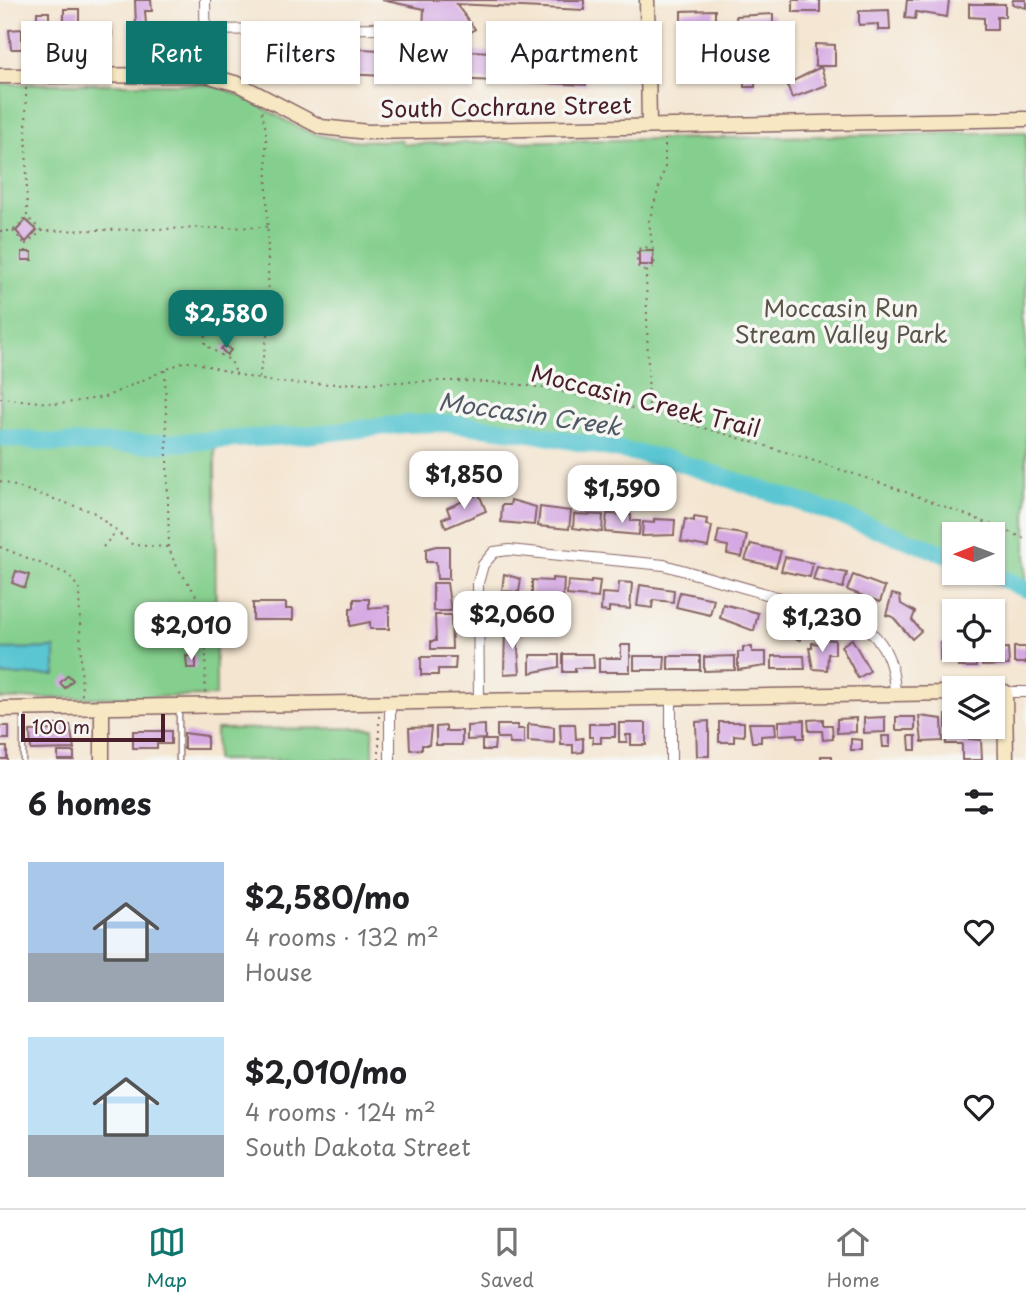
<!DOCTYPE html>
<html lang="en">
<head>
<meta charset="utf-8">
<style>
	body { margin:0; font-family:"Playpen Sans",sans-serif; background:#f2f2f2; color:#202124; height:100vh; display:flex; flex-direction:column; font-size:26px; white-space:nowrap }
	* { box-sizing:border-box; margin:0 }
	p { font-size:23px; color:#757577 }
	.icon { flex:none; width:38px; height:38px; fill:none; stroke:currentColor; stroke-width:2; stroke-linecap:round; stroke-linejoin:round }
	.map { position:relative; height:760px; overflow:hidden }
	.panel { display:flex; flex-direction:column; background:#fff; flex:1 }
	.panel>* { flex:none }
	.top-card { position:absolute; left:21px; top:21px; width:985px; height:63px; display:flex; gap:14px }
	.needle { width:46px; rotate:269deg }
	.fabs { position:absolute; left:942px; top:522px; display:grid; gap:14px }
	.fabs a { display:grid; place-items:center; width:63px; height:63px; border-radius:0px; background:#fff; box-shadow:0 2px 5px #0004; font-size:35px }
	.scale { position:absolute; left:21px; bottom:18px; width:144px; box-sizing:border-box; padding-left:7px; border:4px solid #4a1f2b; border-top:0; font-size:19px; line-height:24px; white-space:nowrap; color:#4a1f2b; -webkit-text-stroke:5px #f6f6f2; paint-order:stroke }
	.price { position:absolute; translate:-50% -60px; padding:0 16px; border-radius:14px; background:#fff; color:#222; font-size:23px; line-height:46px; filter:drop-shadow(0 2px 4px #0008) }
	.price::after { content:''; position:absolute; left:50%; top:42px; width:21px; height:16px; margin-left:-10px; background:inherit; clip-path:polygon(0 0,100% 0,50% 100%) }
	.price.active { background:#0f766e; color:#fff }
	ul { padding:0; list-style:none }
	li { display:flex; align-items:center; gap:21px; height:175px; padding:0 28px }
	li span { display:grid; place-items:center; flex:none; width:196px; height:140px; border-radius:0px; color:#555 }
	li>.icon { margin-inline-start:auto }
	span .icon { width:84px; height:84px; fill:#fffc; stroke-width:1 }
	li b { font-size:30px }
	h2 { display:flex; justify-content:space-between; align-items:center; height:84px; padding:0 28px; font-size:30px }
	.pill { padding:0 24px; border-radius:0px; background:#fff; box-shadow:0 2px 5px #0004; font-size:24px; line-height:63px }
	.pill.active { background:#0f766e; color:#fff }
	.tabs { display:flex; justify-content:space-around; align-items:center; height:98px; border-top:2px solid #e0e0e0; background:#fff; font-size:19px; color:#757577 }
	.tabs a { display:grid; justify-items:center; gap:4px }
	.tabs .active { color:#0f766e }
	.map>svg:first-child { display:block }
</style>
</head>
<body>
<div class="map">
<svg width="1026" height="760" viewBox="0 0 1026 760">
	<rect width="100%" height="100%" fill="#f6f6f2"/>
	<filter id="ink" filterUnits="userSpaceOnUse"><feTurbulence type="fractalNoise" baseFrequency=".0143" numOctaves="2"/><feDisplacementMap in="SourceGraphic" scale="14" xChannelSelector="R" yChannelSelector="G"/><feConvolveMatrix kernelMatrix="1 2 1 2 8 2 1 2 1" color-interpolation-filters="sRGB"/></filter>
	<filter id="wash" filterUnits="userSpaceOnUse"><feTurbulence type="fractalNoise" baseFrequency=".00686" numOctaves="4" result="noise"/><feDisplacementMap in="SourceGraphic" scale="28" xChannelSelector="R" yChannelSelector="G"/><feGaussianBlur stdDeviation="1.57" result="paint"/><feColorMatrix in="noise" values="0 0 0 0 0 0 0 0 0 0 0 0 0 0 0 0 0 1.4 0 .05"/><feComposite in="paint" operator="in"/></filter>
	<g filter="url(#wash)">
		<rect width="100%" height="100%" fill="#f4e5d0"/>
		<!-- green -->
		<g fill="#84cf8d" stroke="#67775c" stroke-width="2">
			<path d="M0,84H205C244,91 273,117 309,132C339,143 371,141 402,140L403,144L1026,132V589L988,572H992V534H954V557L816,507L668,459L529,433L450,423L405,424L306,435L215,440L216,696L0,699Z"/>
			<path d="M373,728V760H216V729Z"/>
		</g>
		<!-- water -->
		<path fill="#5ac6d2" stroke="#52727e" stroke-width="2" d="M55,648V675H0V649Z"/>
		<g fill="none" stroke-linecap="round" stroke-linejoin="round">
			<!-- river -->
			<g stroke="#5ac6d2" stroke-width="18">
				<path d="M0,437L56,443L151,444L306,435L405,424L450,423L529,433L668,459L816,507L954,557"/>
				<path d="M988,572L1026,589"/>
			</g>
		</g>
		<g id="blocks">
			<!-- building -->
			<g fill="#d5a8e3">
				<path d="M135,0H151L152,11H145L146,25L136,26Z"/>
				<path d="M382,0H584V10L456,4L475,29L447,50L588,56L586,85L277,71L278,45L422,52L424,9Z"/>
				<rect x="793" y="0" width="27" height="12"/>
				<path d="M907,0H949L947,17L916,12L915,19L905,18Z"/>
				<path d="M1013,0H1026V8L1012,4Z"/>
				<path d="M969,4H1005V17H997V30H984V18L969,17Z"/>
				<rect x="64" y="9" width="15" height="15"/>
				<path d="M715,10V26L681,27V11Z"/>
				<path d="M889,10L890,30H878V24L859,25V11Z"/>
				<rect x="37" y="12" width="12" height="11"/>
				<path d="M773,14V27L737,28L736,16Z"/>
				<path d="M22,29V49H11L9,30Z"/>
				<path d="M163,29H174V53H162Z"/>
				<path d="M88,32H112L111,50H88Z"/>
				<path d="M155,36L156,51L142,48V37Z"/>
				<rect x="57" y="42" width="21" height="15"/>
				<rect x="30" y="44" width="22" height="12"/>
				<path d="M815,44L835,45V66H815Z"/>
				<path d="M821,67L827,85L792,98L787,84Z"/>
				<rect x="744" y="75" width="11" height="12"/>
				<path d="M26,220L37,230L26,242L16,231Z"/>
				<rect x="639" y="251" width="14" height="14"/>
				<rect x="22" y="252" width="10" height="8"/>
				<path d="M225,345L231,350L227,355L221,349Z"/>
				<path d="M479,494L486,511L446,528L442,519L450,516L447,508Z"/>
				<path d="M511,500L536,507L534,525L501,522L502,505H510Z"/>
				<path d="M540,507L571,511L569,529L538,526Z"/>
				<path d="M574,514L603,515L602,532L573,528Z"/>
				<path d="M607,514L631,515V521H640L639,535L605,532Z"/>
				<path d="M694,517L707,519L706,525L712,526L708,547L681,542L685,519L694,521Z"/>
				<path d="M654,519L675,520L674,535L642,536L643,522L654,523Z"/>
				<path d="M719,530L747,535L742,557L727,554L728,546L716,544Z"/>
				<path d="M751,544L781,551L776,567L745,560Z"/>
				<path d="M436,546H449V579H437L436,562H426V549Z"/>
				<path d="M785,557L813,563L810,577L781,571Z"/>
				<path d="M817,567L847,573L843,588L813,580Z"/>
				<path d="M16,571L29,575L25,588L12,583Z"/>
				<path d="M504,574L521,579L519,592L502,591Z"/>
				<path d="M853,575L885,587L880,602L847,590Z"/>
				<path d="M552,578L564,579L563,597H558V605L545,604V598L532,597V580L552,581Z"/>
				<path d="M591,580L600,581L598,598L567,595L568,581L591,583Z"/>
				<path d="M619,582L632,583L630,609L609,607V612L601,611L602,593L618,594Z"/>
				<path d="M433,583H447L451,611H433Z"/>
				<path d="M640,585L674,590L673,602L653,600L652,608L637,606Z"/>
				<path d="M680,592L714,599L710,615L676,607Z"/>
				<path d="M892,594L900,596L901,604L915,612L912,620L921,631L912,639L893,617L886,615Z"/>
				<path d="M354,599H369V608L389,606V629H370V622L350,626V608H354Z"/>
				<rect x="503" y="602" width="13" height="10"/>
				<path d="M253,603H286V609H293V620H253Z"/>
				<path d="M723,604L758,613L754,631L720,618Z"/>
				<path d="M435,615H451L452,649H431V641H436Z"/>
				<path d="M772,617L803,626L800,640L768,631Z"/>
				<path d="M505,628H522V636H517L520,673L504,674Z"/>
				<path d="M821,639L835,640V654H828L827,670L813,669L809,648H812V643L821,644Z"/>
				<path d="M852,639L870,671L858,678L841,646Z"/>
				<path d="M940,643H949V648L954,649H975L976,667H958V661H940Z"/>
				<path d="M621,645H630V672H599V658H621Z"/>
				<path d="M743,647H752V652H766V666L738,670V652H743Z"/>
				<rect x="1014" y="647" width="12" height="16"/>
				<path d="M1008,648L1009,665L982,666L981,649Z"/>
				<path d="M563,654H593L594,668H575V672H563Z"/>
				<path d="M530,655H559V667L530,673Z"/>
				<path d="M186,656H196V668H187Z"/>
				<path d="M634,656H665L664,670H634Z"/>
				<rect x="668" y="656" width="32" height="14"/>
				<path d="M735,656V670L704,671V657Z"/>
				<path d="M772,656H804L805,669H772Z"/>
				<path d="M421,657H456L455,669H438V675H421Z"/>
				<path d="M68,675L73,680L65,688L60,683Z"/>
				<rect x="946" y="715" width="8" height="13"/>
				<path d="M919,716L942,719L943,741L922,742Z"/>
				<path d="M885,717V732L864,733V718Z"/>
				<rect x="896" y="717" width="19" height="13"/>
				<path d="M856,718V732L837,733V719Z"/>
				<path d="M823,719V725H832L833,739L823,740L822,731H809L808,720Z"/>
				<path d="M804,720V738H797V734L779,735V721Z"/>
				<path d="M709,721V756H697L696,722Z"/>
				<path d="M719,722H744V736L734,735V742H719Z"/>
				<path d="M619,723H646V745H631V735H626L627,742H619Z"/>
				<path d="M749,723H775L776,735L761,736V742H752Z"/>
				<path d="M528,724L554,727V743L528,741Z"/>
				<path d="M560,724H575L576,739L583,738V752L573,753V745H561Z"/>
				<path d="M589,724H615V737H601V743H593V737H589Z"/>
				<path d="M54,725H70L74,749L31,750L30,731L54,730Z"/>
				<path d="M485,725V739L467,740V726Z"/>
				<path d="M497,725H518V729H524V744H510L509,738H497Z"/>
				<rect x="0" y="726" width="9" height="13"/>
				<path d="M446,726V731H462V745H436V727Z"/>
				<path d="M431,727L429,745H422V749L410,750L409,728Z"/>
				<path d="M133,731H171V744H157V748H133Z"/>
				<path d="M184,733L207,736V749H184Z"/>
				<path d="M882,736H890V747H883Z"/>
				<path d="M909,736H916V750H910Z"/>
				<path d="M946,737L981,740L982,760H962V744H946Z"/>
				<path d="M851,739L862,740V750H851Z"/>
				<path d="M482,740H495L494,750H482Z"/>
				<rect x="0" y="747" width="7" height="12"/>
				<rect x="58" y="752" width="16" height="8"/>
				<rect x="821" y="756" width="11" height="4"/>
			</g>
		</g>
	</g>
	<g filter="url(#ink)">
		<use href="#blocks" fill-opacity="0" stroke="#866465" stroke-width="2"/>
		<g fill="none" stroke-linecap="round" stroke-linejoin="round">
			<!-- lane casing -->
			<g stroke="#866465" stroke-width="7">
				<g id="lane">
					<path d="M23,760V712"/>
					<path d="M179,760V708"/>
				</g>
			</g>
			<!-- street casing -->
			<g stroke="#866465" stroke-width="12">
				<g id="street">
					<path d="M205,0L206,75"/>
					<path d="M205,30L387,28"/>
					<path d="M1005,692H1026"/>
					<path d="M671,699V760"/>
					<path d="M479,702L478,583L483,565L494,552L509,550L664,565L844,616C881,631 894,657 895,695"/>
					<path d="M390,704V760"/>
				</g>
			</g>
			<!-- secondary casing -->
			<g stroke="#866465" stroke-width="17">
				<g id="secondary">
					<path d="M647,0L649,125"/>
					<path d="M0,76L206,75L238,84L321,127L368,132L1026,119"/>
					<path d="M992,693L1005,692L1006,760"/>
					<path d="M102,708V760"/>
					<path d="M0,709L954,693"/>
				</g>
			</g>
			<!-- path -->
			<g stroke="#866465" stroke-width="2" stroke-dasharray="2 5" stroke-linecap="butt">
				<path d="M26,88L27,217L41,230"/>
				<path d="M0,231H13L26,217"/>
				<path d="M13,231L25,244"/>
				<path d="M26,252V244L42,231L267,227"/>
				<path d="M645,271L637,266V249L649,247"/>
				<path d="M205,293V345L231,361L236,373"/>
				<path d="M165,370L169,547C174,569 190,581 198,600C210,629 205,665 205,695"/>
				<path d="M259,378L269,325L266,130L261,109"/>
				<path d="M0,398L60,404L105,397L183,362H194C224,370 255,381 287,383C370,387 453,374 536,387C591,396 647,412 700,427C812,458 919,494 1026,539"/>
				<path d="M649,412L646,272L655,267L649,221L665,167V139"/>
				<path d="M0,481L93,512L133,545L168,547"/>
				<path d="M0,547L67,574L79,588L82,697"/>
				<path d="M103,547L115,533"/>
				<path d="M963,683L985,682"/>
				<path d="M379,716V760"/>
			</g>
			<!-- lane -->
			<use href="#lane" stroke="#fff" stroke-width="4.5"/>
			<!-- street -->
			<use href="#street" stroke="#fff" stroke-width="10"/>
			<!-- secondary -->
			<use href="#secondary" stroke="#f7e8c3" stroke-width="14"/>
		</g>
	</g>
	<g text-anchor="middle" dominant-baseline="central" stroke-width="7" stroke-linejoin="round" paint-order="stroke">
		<!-- street labels -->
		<g font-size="23" fill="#4a1f2b" stroke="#f6f6f2">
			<text transform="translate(506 106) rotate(-1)">South Cochrane Street</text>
			<text transform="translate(646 400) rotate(14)">Moccasin Creek Trail</text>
		</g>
		<!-- park labels -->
		<g font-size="23" fill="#5b5448" stroke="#f6f6f2">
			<text x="841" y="307">Moccasin Run<tspan x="841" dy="26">Stream Valley Park</tspan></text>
		</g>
		<!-- water labels -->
		<g font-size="24" font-style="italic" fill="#505965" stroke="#f6f6f2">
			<text transform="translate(530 413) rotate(8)">Moccasin Creek</text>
		</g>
	</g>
</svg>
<div class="fabs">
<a><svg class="needle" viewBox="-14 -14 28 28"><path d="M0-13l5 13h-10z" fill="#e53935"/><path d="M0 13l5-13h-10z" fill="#757577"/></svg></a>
<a><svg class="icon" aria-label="locate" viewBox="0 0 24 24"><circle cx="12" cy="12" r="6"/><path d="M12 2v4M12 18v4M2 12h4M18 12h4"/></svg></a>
<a><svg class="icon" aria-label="layers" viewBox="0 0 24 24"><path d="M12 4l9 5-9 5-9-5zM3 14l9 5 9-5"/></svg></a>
</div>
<div class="scale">100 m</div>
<b class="price active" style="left:226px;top:350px">$2,580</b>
<b class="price" style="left:464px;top:511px">$1,850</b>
<b class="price" style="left:622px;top:525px">$1,590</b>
<b class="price" style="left:512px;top:651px">$2,060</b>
<b class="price" style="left:822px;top:654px">$1,230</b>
<b class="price" style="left:191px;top:662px">$2,010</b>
<div class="top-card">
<a class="pill">Buy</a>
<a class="pill active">Rent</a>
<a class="pill">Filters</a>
<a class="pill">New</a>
<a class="pill">Apartment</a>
<a class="pill">House</a>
</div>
</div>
<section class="panel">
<h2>6 homes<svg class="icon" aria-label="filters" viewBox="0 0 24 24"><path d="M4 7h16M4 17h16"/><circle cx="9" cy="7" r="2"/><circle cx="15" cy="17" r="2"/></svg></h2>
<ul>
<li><span style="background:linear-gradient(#a9c7e8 65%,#9aa5b1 0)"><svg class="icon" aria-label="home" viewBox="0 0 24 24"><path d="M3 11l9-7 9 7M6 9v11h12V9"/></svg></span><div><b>$2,580/mo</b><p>4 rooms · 132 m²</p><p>House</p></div><svg class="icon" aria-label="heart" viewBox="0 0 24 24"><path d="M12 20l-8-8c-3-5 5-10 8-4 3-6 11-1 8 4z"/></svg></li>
<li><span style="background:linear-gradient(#bfe0f5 70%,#9aa5b1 0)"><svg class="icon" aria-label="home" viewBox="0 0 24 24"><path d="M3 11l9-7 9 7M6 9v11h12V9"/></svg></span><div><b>$2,010/mo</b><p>4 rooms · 124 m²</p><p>South Dakota Street</p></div><svg class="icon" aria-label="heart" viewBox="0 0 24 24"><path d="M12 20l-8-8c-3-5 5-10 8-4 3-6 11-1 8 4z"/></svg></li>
</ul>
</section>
<nav class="tabs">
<a class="active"><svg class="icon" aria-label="map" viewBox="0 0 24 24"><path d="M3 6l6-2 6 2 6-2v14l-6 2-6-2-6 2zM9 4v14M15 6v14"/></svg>Map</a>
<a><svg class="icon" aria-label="saved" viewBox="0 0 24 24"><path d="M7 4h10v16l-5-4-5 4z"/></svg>Saved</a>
<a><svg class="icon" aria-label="home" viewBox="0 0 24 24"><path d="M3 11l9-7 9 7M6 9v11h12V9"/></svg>Home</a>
</nav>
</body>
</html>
